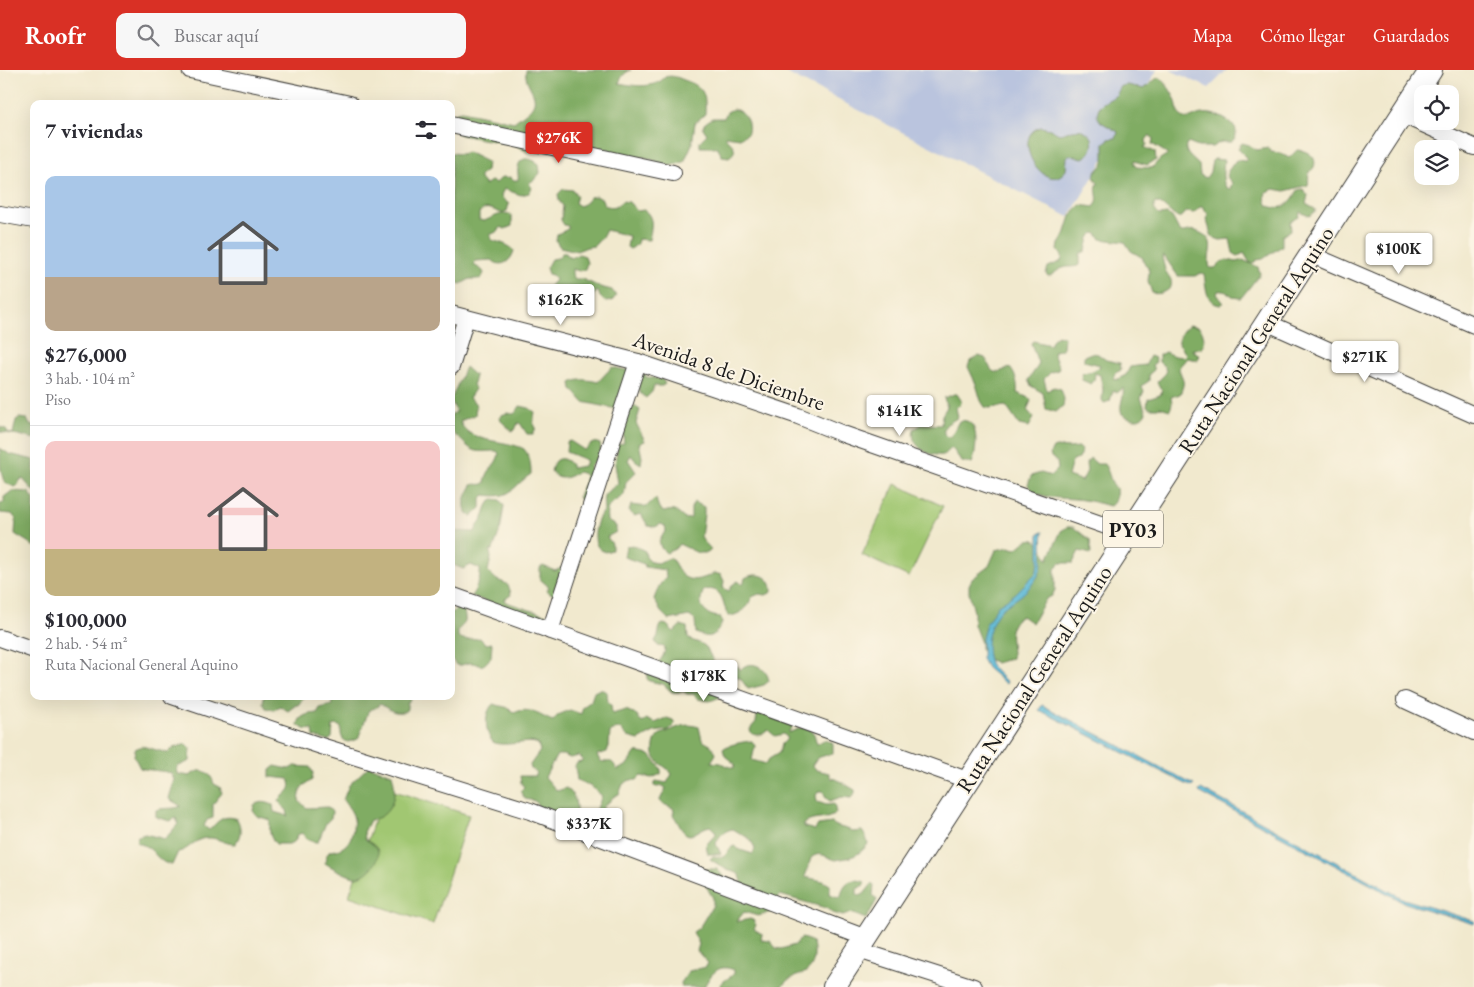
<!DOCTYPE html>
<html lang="es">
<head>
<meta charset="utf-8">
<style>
	body { margin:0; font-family:"EB Garamond",serif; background:#f7f7f7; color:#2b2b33; height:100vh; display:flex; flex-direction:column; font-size:19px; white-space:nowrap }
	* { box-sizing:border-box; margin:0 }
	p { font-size:16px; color:#7c7c81 }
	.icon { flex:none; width:28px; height:28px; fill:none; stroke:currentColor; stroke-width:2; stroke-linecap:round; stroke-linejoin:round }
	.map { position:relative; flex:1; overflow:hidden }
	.sheet { position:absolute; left:30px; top:30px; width:425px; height:600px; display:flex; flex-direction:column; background:#fff; border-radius:10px; box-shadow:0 5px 20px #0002 }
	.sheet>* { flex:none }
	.buttons { position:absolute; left:1414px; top:15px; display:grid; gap:10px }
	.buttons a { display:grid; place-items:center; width:45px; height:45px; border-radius:10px; background:#fff; box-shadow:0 5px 20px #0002; font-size:25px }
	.price { position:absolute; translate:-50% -42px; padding:0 11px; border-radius:5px; background:#fff; color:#222; font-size:16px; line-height:32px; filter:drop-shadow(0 1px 2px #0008) }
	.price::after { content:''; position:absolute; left:50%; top:30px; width:15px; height:11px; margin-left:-8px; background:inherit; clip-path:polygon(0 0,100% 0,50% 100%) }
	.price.active { background:#d93025; color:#fff }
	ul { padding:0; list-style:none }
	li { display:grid; align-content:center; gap:10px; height:265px; padding:0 15px }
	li+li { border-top:1px solid #e1e1e2 }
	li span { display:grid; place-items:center; height:155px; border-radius:10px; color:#555 }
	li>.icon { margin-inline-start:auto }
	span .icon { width:90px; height:90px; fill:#fffc; stroke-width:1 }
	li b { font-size:21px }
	h2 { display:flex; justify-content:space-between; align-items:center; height:60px; padding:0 15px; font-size:21px }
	header { display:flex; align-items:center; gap:30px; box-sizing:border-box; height:70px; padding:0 25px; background:#d93025; color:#fff }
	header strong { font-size:24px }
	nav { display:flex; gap:28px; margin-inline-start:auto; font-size:18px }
	.search { width:350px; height:45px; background:#f7f7f7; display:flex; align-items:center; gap:12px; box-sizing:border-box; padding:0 18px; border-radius:10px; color:#7c7c81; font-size:19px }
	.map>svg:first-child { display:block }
</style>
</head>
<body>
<header>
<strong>Roofr</strong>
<div class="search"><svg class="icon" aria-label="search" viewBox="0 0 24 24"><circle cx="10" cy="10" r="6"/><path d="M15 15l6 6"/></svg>Buscar aquí</div>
<nav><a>Mapa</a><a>Cómo llegar</a><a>Guardados</a></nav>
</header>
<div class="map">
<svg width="1474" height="917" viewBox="0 0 1474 917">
	<rect width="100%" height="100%" fill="#fcf5e5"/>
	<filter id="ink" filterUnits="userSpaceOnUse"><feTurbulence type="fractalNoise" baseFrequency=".02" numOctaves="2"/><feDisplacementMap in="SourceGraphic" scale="10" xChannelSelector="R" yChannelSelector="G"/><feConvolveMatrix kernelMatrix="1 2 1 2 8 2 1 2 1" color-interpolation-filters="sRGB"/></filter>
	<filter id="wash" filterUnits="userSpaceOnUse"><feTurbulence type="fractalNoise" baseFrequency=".0096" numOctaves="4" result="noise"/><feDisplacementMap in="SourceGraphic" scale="20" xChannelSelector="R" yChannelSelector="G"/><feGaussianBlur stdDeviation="1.12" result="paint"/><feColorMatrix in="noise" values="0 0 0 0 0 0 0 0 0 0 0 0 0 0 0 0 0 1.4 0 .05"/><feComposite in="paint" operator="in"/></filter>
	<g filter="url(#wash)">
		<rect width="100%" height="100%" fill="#f1e9ce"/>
		<!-- industrial -->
		<g fill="#bac4de">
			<path d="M780,0H1157L1069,147Z"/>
			<path d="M1170,0H1227L1209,18Z"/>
		</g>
		<!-- green -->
		<g fill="#a1c772" stroke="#5e7247">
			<path d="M895,414L943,436L909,507L862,485Z"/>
			<path d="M385,718L469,745L433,854L349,826Z"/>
		</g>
		<!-- forest -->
		<g fill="#80ac64" stroke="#4e6440" fill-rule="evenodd">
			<path d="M526,0H631C624,3 622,6 619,13C633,16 655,19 665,7C672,5 677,7 684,10C704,17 706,23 705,44L695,53L692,74L684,92L670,96L644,87L637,88L614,83L608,79L541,80L527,82L515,75L460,65L455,61L452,47L456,42L462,41L514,52C520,47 530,41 533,35C539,24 523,13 526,0Z"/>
			<path d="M1157,8H1161C1167,15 1173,23 1176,32C1178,37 1176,42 1181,46C1189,53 1194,44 1203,44C1214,42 1227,49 1235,57C1237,62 1236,69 1231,72H1221L1212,77H1198L1188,73L1186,74C1184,84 1193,89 1199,95L1200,105L1206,108L1210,102L1212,91L1214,89L1224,90C1223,99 1221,112 1227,118L1230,119L1232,113L1227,107L1228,101L1236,90L1245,91L1247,89L1238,78L1242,73L1249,75L1257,80L1268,78L1271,82L1280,83L1289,88L1297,80C1306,80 1318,86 1314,97C1313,99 1310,101 1309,103C1308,107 1309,111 1308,115L1285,121L1274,119L1266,122C1265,127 1265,133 1269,136C1283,142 1292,132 1298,120L1303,119L1308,125L1306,134L1315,139V142L1309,146L1300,142L1299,147L1290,152L1291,160L1282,166V176L1263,189L1257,190L1253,193H1250L1244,183L1238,186L1233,183L1230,169L1220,170L1212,167L1207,151L1208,144L1203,137H1200L1194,143L1186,142C1176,158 1167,132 1155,133C1152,138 1156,142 1159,145L1167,144L1172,147L1180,162C1185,163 1190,159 1196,161C1221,170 1205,183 1210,198H1215L1221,192L1227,190L1237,192L1243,190L1258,197L1260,204L1241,228C1231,229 1229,219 1218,221L1217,224L1223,232L1221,235C1205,234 1206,215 1204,204L1201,203L1195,206H1178L1164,186L1162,187C1163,191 1164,196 1165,200C1168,207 1173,208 1171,217C1167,222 1159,225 1152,223L1148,211L1149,202L1148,197L1143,192V188L1131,181L1125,172L1101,169L1097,164L1094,163L1089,168L1086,181L1080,184V195C1074,198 1069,196 1063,198C1058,199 1054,205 1048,206L1046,204L1048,197L1060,192L1062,189V186L1058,180L1059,174L1065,165L1071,146L1080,135L1094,137C1102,128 1093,122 1098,113L1094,107L1095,103L1104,93V73L1109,69L1116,68L1118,62L1101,52L1097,46C1098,32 1105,33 1115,26C1118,24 1119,19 1121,16L1128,15L1144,19ZM1150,65L1153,69L1152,74L1168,84L1160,89L1152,98L1136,97L1134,94V91L1147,95L1156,90L1155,82L1144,77L1147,75L1146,70Z"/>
			<path d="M733,39C744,41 752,53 747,64L740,68L725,66C728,73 742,78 729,87L722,86L717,77H700V71L707,64L703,58L704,54L712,48H724L727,42Z"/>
			<path d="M1041,57L1050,59L1059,64C1072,62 1081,53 1092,68C1094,77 1091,84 1083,88L1069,85L1067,87L1066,100C1045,129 1008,65 1041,57Z"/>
			<path d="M467,82L487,92L486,101L480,105V109L485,115L491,111L496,113L503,106L505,108L510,107L513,110H518C519,106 517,102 518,98C520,85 531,88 539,94L540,103L535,109L529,113L532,118L529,123L521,125L504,119L501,125L502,128L509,134L507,141L502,143C493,141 487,134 479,143V150L484,151C490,149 510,137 512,148C512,151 512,154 512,156L505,159L501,157L498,161L490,165L492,170C501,173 507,174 514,180C512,191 501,199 492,190L475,191L474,195L482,200L484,203L481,209H470L461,214L451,211V83L461,84Z"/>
			<path d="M563,119L573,120L577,126L575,133L580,136L586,132L590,127L596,126L602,129L604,135C612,138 616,137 622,131L629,132L637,141L644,140C655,148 651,159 649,170L638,169C638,173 635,177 630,179L627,177L629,166L606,160L603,166L594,176L587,177L577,181L560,177L556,171L557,164L568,159V156L564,155L561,150L563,136L559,131L558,124Z"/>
			<path d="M562,183H566L570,188L579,184L585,186L587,193L585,199L579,201L572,199V204L575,209H582L600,217L612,220L616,226L612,231L606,232L600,227L598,221L593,225L590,231L584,233L587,239L583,244L576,245L556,239L555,233L559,227L549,217L555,210L552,205L548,204L546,198L551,189L558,188Z"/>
			<path d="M1189,255L1199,257C1204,263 1206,271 1202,278L1192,280L1198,284L1199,287L1198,290L1187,288L1180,296L1179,299C1183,311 1186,310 1180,324L1171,327L1172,334L1170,340L1160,337L1157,338H1150L1147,336L1148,329L1160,325L1162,321L1157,312L1166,303L1165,297L1159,292V285L1165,282L1174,286L1184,287L1186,284C1185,282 1182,280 1181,277C1175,270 1182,260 1189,255Z"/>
			<path d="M1058,265L1064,267L1063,277L1061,280L1054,281L1053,284L1059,297L1058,300L1051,302L1044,309L1047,321L1054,317L1061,319L1064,329L1063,336L1056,342L1046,339L1043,323L1031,316L1028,310L1038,296V293L1031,273L1033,271L1050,275L1053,269Z"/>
			<path d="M1091,283L1098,284L1106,290L1120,293L1121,300C1117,303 1114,301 1114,308L1116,310L1126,305L1130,297L1145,295L1150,286L1155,288L1156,292L1152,295L1154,300L1149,304V311L1141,316L1144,321L1141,328L1146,342C1141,353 1130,349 1122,344C1118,334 1125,328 1123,318L1117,323L1113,320L1110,331L1104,333L1102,330L1103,319L1100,305L1095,303L1094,311L1091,314L1082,310L1081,307L1083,303L1093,301L1100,296V295L1084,291V286Z"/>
			<path d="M979,286L985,288C989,293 990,304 998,302C1003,301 1005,299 1010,298C1016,305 1018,314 1017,323L1029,328L1031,331L1027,340L1034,348L1029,357L1019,355L1006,336L989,338L985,337L981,331L976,314L968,297L970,291Z"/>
			<path d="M465,297L475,306L473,314L475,319L469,328L476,334L475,345L460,351C467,374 506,369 524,379C530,387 531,394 531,404C511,418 512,429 485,425L481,428V438L472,447C459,438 466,426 472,415C476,413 481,416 485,413C486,409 487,403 490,400C494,394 497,392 499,384L497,381C477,381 475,385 460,369C456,366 454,365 451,360V345L456,342L451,330Z"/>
			<path d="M612,297L625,300H644L646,307L662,309L665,314L662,316H654L652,322L646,328L640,323L637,313L617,339L583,332L572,319L571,313C579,308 589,310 598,312Z"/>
			<path d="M954,324H957L961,330V333L956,338L958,347C951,353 942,353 944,364L947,367L951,366L959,351C981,346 977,381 972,393L962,392L952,378C948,380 947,384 943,385C928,387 909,375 914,359L923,354L941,355L942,345L947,337L944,328Z"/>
			<path d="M520,336L529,338L535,342L533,352L536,358L533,364H527L520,353H518L515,360L512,361L501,351L500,348L502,345C514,339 511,351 520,336Z"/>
			<path d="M635,336L640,340L636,353L645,371L639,373L642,387L641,394L635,390L631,385L628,390L636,402L626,412L624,425C612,434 605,434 607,451L616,456V462L607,467L612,474V480L605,482C603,481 599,479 598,477C591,468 597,447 604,440C602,419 605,426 618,413L615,394L618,374L624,373C622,360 624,344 635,336Z"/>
			<path d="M19,348L27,349L30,355L34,356V369C23,365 12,364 0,362V357L6,359L9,364H13L16,350Z"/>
			<path d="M570,371L584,380C590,376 592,370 600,374C603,384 598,390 590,396C591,409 590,418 586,431L579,429L578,426C580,417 588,413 584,404L578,402C568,407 560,413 551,401L554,392C559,386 567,389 571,395V398L584,396L586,390L566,382L567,372Z"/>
			<path d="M1056,377L1069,378L1079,377L1082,380L1078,389L1072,391L1068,406L1082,411L1087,401L1086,394L1090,388L1097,394H1104C1110,402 1109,411 1116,418C1117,424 1116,432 1110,436C1101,434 1092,431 1083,430C1067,427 1036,431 1028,415L1031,406L1041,403L1051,406L1058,399L1057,392L1051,387L1050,384L1053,378Z"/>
			<path d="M0,378L9,384L34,390V422L23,409L20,410L18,415L15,417L5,413C0,404 0,389 0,378Z"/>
			<path d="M12,421L29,422L34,429V477C28,471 22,469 15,464L16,449L12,444L0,443V433H4V427Z"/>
			<path d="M493,429L500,430L504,436L501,457L493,480L490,481L491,488L488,501C491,504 494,508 497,510C507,514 509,513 511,525L505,529L506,532C520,537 533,541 547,545L546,552L471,526C476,520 481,508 480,499L471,495L463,499L451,494V461L475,462C477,455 480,454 483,448C486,440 486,434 493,429Z"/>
			<path d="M656,429C658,435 658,439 664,442C676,438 677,443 685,449L691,448V438L694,432L704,437V444L701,467C703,473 709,475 711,480L708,483H698L679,474L675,479L666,483L661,478L659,471L666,460L665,456L661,454L655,457L648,456L641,444L634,446L629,442L631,435L646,437L653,430Z"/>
			<path d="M1067,457H1073L1090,470L1091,484L1079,481L1073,493H1059L1055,499V520L1052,526L1046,529L1032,553L1022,546C1004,554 1013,573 1012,588L996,593L990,590L981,580V573L974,555V542L969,522V515L972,509L989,496L996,480L1009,477L1016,479C1019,477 1023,473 1026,471C1039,464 1044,483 1048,490L1061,461Z"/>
			<path d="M633,475L645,481L646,487L651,492L657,493L670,488C675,492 675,495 679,501C687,515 704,509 715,503L721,505L724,511L723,518L729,521L732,515L738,511L743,515L745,508C757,501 773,506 772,522L766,525L759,524L752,527C749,537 739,546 728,546C722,533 724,516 704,520C696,535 704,546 720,547L722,553C716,566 710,570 696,563L695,550L689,546L669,550L661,542L654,529L659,516L666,507L665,500L645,497L644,494L624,487L626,476Z"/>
			<path d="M543,496L555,501L561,498L565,499L556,525L549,523L547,520L549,517L540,509V498Z"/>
			<path d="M458,537L464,539C465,553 468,550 458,560V567L466,570L480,568L486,574L492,573L491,587C480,602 480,592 469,593C464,594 461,596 456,595L451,588V542H454Z"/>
			<path d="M663,554L667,555L674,562C679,557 679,554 687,557L688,568C693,572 701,572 706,577L717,598L721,594L739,597L740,600C750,588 767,597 769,611L764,615L748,619L740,608L733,607L730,612L731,623L710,631L698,629L693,624H687L682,620L679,622H672L663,614L649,611L647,609L648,602C656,594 665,589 665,577L658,576L655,571L658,566L660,556Z"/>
			<path d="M600,619L607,622L608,633L611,635L612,644L626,640L637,645L640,651L643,653L646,649L655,653L667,648L673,650L675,654L669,660L654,662L639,670L628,667L620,659L613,660L610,662L609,675L607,682L597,685L600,691C611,694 611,687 617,700L626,696L636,682L650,685C654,691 663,697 661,704L652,708L641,706L637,710H630L623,714L619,724L613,727L609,732L603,737V750L590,754L586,750L590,743L597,738L602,726L592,717L577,710L575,696L577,693L584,691L579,686L570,688L563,685H557L545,707L557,721L566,718C575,723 577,735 576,744H571L562,741L551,743L540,739L535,731L525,729L520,721L524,717L521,713L520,706H535L537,703L531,699L530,695L540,681L538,674C529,669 508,677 494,673C484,664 484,643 493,634L509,638L514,643C529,635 541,647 553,651L558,645L570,640L581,644L583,637L591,631L594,622Z"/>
			<path d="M264,626H305V627L298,635H296L288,641L280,636L274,640L266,638L263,633Z"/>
			<path d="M331,626H412L407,634V640C396,646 389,639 380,634L375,638L369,640C365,650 362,659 358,669L348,672C340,669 341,664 341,657L337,655L333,656L332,668L328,671L314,667L313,660L304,659L298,655C299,645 308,644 317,643L320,638L332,635Z"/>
			<path d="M758,640L794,653L788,663L803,657L811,660L814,664L817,674L824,670L831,672L833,674V683L817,688L812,695L817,700L829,703L831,708L836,709L855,720V723L851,728L841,727L830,731L826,728L823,721H819L816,725L817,732L827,735L834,734L836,743C827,752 814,746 804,754V757L815,760L818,755L832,753C839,759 846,757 853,762L862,761L866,767L868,774C858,787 851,787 836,790C827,788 820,780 811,788L805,807L823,811L830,815V824L838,827L841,826C843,812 852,807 865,812L864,815L857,819V824L860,826L864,824L872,814L874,816L873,825L877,830L866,849L851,843L843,846L833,843L826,838L780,825L771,842L758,846L744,842L736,852L750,849L753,850L756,855L754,859L762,864L761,870L770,871L776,878L781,879L795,875L799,870L802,868L811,871C814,875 814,877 814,882C815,912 790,900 782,917H721L720,914L734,904V900C718,893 711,904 704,917H682L681,913L689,901L706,897L708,893L697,881L699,874L693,862L699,858L713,835V828L706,816L704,801L706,799H717L726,810L741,815L742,812L740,805L737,803L727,800L710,789L713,786C731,790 723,781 734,776L740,780L753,784L755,778L750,769L733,759C725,760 718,766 716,774L721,784H708L706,775L716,764L715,761L710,756C704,757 701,760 695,763C683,771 679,751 673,745L674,741L673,738L661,733L660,730L666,718L663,716L657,717L654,716V713L656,711L667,713L672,704C668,697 659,695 655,688C652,682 654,670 659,665C662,663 666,663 669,661C681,656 686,653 699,657L702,670C710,676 712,673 716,684L711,692L721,693L728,696L734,698L735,694L725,686L723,679C726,675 746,671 752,671L755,676L752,690L766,694L769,689L779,683L782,674L786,670L787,667L783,664L775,666L768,660C764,664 757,667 751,663L750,659L756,652Z"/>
			<path d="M186,674L190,678V691L177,697L178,704L190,706C200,697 210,700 214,714L220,717L222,723L213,734V748L207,750L204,756L209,760C219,751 222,744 237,749C242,758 241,766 235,774C225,774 217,767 207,768C193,769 190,780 178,782L172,795C161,793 159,788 151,780C147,776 141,774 136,772L138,766L145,764L165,769L178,754L176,748L170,751L156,747V740C165,737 173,740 181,736L169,729L174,709L171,703C161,700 150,701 140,698L134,686L135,679L142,676L168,683L173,678Z"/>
			<path d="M275,696L289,699L295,696L310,697L313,703L312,710L301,718L299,731L307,738L328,737L332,742L331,748L326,753L318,772C310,772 307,770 302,763L297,765L295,771L289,774H276C268,766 270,760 270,750L257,746L253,741L254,735C261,731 266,732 273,735L274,742L288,746L287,740L282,736L279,730C286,722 294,721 289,709L270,707V700Z"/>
			<path d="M369,696L392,704C398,723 393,747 370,750L364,762L365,769C369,772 375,775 377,779C383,790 366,807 356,807C352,808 329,796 325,793L326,786L330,781C344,780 351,773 353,759C353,754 355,748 352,743C350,738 346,735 343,730L349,715Z"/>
		</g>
		<!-- water -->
		<g fill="#55b5d4" stroke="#386878">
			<path d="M1043,462C1041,476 1045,492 1039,504C1035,512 1026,522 1019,527C1012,532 1006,535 1000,541C988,555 983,578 991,595C994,601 1002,607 1007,612L1006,614L987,598L982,589V568L986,554L998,535L1015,524L1036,503L1039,493V463Z"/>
			<path d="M1042,635L1194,715L1192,717L1039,640Z"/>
			<path d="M1201,719L1404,829L1474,851V854L1405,833L1199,722Z"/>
		</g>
	</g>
	<g filter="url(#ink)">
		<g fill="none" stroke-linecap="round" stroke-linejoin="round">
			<!-- minor casing -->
			<g stroke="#3c3b37" stroke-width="18">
				<g id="minor">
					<path d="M190,0L350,34"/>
					<path d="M1403,45L1474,77"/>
					<path d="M451,55L673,103"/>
					<path d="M0,144L34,150"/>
					<path d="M1312,185L1474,255"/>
					<path d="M451,244L638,292L798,346L843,364L1129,464"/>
					<path d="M1268,253L1474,345"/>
					<path d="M451,297L466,248"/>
					<path d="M451,525L967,710"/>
					<path d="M550,561L638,292"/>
					<path d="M0,568L34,580"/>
					<path d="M172,626L318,675L530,741L866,868"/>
					<path d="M1405,630L1474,662"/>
					<path d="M858,880L974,917"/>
				</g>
			</g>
			<!-- highway casing -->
			<g stroke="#3c3b37" stroke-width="24">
				<path id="highway" d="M834,917C1031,610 1234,307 1431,0"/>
			</g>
			<!-- minor -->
			<use href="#minor" stroke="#fff" stroke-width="16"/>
			<!-- highway -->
			<use href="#highway" stroke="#fff" stroke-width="22"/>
		</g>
	</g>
	<g text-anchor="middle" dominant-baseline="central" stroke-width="4" stroke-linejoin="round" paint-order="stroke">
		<!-- shield labels -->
		<rect fill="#fcf5e5" stroke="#5f5d58" stroke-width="1" x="1103" y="440.5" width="60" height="37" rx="4"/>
		<g font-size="21" font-weight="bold" fill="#1c1c1c">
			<text x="1133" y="459">PY03</text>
		</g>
		<!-- street labels -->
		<g font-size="22" fill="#1c1c1c" stroke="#fcf5e5">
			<text transform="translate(1256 270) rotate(-57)">Ruta Nacional General Aquino</text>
			<text transform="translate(729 301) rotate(19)">Avenida 8 de Diciembre</text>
			<text transform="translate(1034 609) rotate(-57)">Ruta Nacional General Aquino</text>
		</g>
	</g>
</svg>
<div class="buttons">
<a><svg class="icon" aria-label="locate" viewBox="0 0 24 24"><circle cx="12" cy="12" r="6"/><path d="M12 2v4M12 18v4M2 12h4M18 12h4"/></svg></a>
<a><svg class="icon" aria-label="layers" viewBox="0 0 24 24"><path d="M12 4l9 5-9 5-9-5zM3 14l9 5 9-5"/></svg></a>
</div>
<b class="price active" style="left:559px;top:94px">$276K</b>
<b class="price" style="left:1399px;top:205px">$100K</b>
<b class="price" style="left:561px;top:256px">$162K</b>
<b class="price" style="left:1365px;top:313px">$271K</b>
<b class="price" style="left:900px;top:367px">$141K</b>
<b class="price" style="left:704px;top:632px">$178K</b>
<b class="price" style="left:589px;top:780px">$337K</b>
<section class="sheet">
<h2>7 viviendas<svg class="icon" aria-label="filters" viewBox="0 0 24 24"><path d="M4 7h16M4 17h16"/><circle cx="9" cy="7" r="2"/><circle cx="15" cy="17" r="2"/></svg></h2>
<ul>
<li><span style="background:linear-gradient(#a9c7e8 65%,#b9a48a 0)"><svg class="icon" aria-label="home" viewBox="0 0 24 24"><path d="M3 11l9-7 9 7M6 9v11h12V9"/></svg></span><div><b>$276,000</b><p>3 hab. · 104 m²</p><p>Piso</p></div></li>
<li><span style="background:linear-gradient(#f6c9c9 70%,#c2b280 0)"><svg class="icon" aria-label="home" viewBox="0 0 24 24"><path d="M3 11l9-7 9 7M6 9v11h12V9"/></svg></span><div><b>$100,000</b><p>2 hab. · 54 m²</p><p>Ruta Nacional General Aquino</p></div></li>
</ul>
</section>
</div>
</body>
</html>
